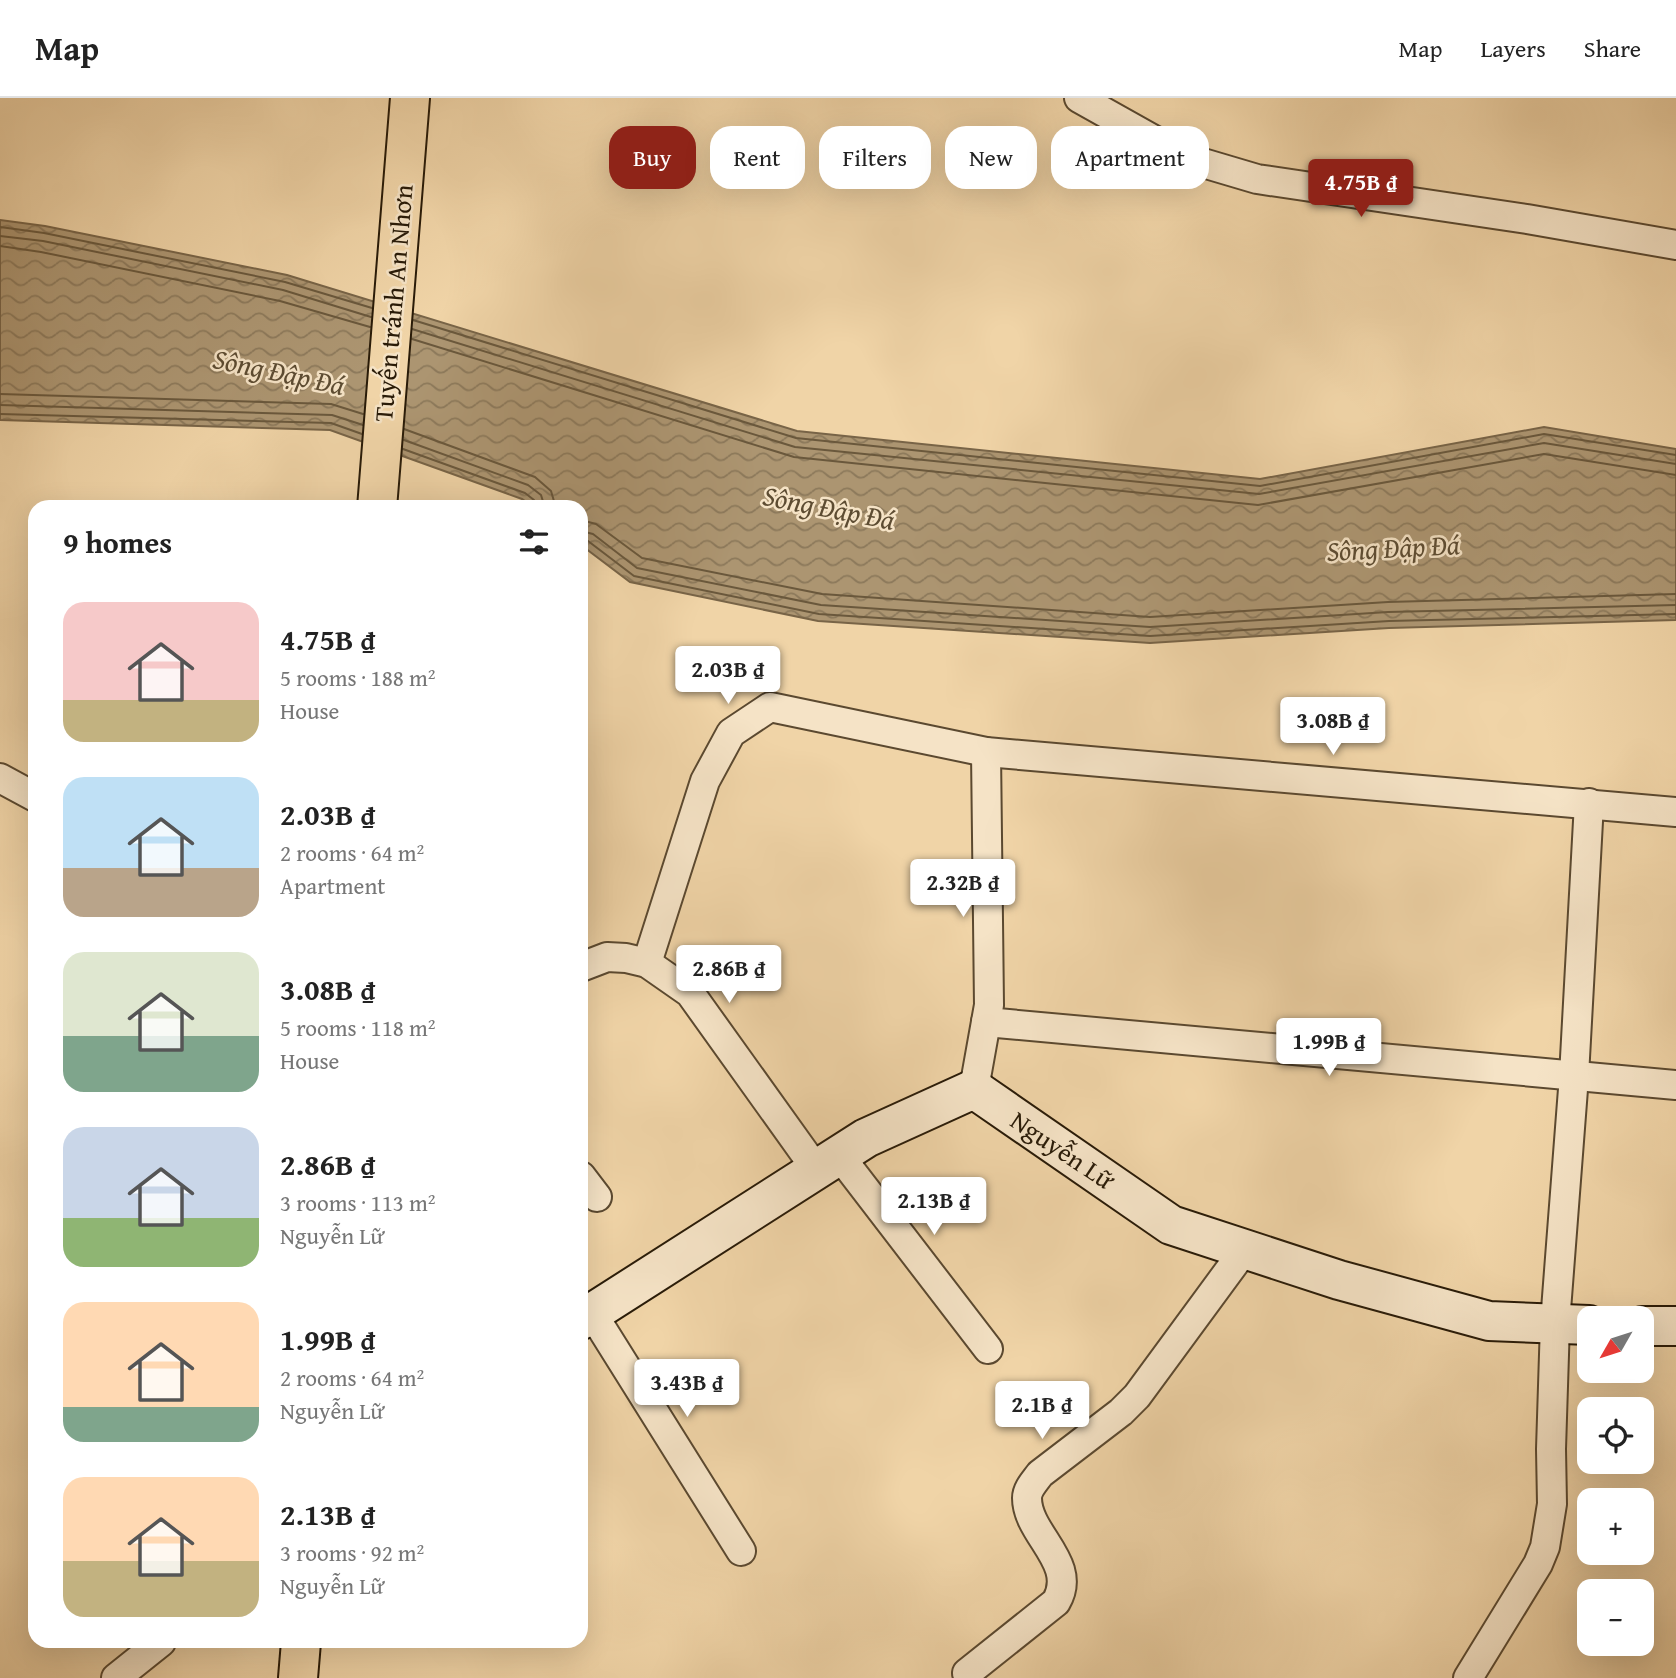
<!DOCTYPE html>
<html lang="en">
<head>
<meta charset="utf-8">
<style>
	body { margin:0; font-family:"Gentium Book Plus",serif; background:#f6f6f6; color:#222; height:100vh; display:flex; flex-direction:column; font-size:26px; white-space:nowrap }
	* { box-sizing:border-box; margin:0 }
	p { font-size:23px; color:#767676 }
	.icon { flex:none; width:38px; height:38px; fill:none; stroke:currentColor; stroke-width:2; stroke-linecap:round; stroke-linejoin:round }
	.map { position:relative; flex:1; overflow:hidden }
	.side { position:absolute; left:28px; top:402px; width:560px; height:1148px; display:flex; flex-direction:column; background:#fff; border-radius:21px; box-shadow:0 7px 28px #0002 }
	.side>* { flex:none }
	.hud { position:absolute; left:609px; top:28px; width:665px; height:63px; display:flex; gap:14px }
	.needle { width:46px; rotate:231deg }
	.fabs { position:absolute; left:1577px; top:1208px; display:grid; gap:14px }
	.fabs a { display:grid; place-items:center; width:77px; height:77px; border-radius:14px; background:#fff; box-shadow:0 7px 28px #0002; font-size:35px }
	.price { position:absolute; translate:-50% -60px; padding:0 16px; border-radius:7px; background:#fff; color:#222; font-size:23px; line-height:46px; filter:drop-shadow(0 2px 4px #0008) }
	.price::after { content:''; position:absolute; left:50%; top:42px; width:21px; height:16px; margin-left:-10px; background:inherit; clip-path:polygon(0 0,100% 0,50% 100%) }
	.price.active { background:#8f2418; color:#fff }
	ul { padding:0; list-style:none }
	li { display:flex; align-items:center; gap:21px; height:175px; padding:0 35px }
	li span { display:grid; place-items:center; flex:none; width:196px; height:140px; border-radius:21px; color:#555 }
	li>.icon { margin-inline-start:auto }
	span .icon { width:84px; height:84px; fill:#fffc; stroke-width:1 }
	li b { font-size:30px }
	h2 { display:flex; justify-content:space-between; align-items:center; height:84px; padding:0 35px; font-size:30px }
	.pill { padding:0 24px; border-radius:21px; background:#fff; box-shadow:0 7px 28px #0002; font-size:24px; line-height:63px }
	.pill.active { background:#8f2418; color:#fff }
	header { display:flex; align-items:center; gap:42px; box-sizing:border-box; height:98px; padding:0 35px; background:#fff; border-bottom:2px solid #e0e0e0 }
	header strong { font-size:33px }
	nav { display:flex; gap:38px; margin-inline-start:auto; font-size:24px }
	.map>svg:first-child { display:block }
</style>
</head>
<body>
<header>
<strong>Map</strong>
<nav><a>Map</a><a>Layers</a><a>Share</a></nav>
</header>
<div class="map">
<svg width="1676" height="1580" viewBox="0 0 1676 1580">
	<defs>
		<pattern id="water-waves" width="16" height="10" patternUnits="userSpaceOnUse" patternTransform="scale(1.75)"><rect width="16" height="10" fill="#ac9571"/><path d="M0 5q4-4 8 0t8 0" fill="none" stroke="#8c795b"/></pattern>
	</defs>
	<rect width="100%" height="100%" fill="#f0d4a7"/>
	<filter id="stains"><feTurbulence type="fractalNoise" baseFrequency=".00286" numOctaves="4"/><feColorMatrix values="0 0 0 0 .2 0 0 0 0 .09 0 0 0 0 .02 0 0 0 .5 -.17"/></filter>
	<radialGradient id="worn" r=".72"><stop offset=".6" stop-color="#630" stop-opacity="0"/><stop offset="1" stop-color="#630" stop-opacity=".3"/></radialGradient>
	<!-- water -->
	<path fill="url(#water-waves)" stroke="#786447" stroke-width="2" d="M0,122L45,128L287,177L797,333L1260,381L1544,329L1676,351V522L1389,530L1150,545L818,523L630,484L581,447V410L533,409L522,401L330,332L0,322Z"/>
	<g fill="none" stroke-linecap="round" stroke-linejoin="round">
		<!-- shore -->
		<g stroke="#6a583c" stroke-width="2">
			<path d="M0,129L44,135L285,184L372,210"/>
			<path d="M0,138L43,143L283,192L371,219"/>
			<path d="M0,148L41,154L280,203L370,229"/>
			<path d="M413,222L796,340L1260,388L1544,336L1676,357"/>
			<path d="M412,231L795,349L1259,396L1544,345L1676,366"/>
			<path d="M412,241L794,359L1258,407L1544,356L1676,377"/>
			<path d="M0,296L331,306L363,316"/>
			<path d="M0,307L332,317L363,327"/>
			<path d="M0,316L331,325L362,336"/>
			<path d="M404,331L535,379L551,393L556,410"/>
			<path d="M404,342L528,387L541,397L545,410"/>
			<path d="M403,351L525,395L534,402L536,410"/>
			<path d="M581,422L596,426L642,460L822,496L1150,519L1388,504L1676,496"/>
			<path d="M581,433L593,436L637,470L821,507L1150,529L1388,514L1676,507"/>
			<path d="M581,442L588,443L634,478L819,516L1150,538L1389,523L1676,516"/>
		</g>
		<!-- street casing -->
		<g stroke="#5b4930" stroke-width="32">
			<g id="street">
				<path d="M1079,0L1186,60L1257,81L1527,121L1676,147"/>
				<path d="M0,680L35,699"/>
				<path d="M647,865L705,683L731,635L770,609L986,654L1676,714"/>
				<path d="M581,869L607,859L626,860L647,865L690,895L816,1071"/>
				<path d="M986,924L1676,987"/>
				<path d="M974,991L989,907L986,654"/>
				<path d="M839,1057L988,1251"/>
				<path d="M581,1078L597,1099"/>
				<path d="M592,1215L741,1453"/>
				<path d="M967,1575L1056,1504C1079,1465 1027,1437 1027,1400C1027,1391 1035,1383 1040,1376L1121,1314L1137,1298L1245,1151"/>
				<path d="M116,1580L161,1544"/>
				<path d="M1468,1580L1538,1466L1545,1449L1552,1406L1551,1351L1555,1225L1574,978L1589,705"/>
			</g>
		</g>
		<!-- secondary casing -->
		<g stroke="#291b08" stroke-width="42">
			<g id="secondary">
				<path d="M581,1222L866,1040L974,991L1171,1127L1339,1182L1489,1223L1589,1227"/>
				<path d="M1642,1228H1676"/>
			</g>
		</g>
		<!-- highway casing -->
		<g stroke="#291b08" stroke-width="42">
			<g id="highway">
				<path d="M377,410L410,0"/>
				<path d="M298,1580L301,1544"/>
			</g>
		</g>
		<!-- street -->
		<use href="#street" stroke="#f5e3c6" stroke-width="28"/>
		<!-- secondary -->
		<use href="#secondary" stroke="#f5e3c6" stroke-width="38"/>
		<!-- highway -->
		<use href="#highway" stroke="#f0d4a7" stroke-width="38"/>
	</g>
	<g text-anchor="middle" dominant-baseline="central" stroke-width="5" stroke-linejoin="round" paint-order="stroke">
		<!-- street labels -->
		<g font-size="26" fill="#291b08" stroke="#f5e3c6">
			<text transform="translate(393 205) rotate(-85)">Tuyến tránh An Nhơn</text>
			<text transform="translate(1063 1052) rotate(34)">Nguyễn Lữ</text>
		</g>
		<!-- water labels -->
		<g font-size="28" font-style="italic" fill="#5d4c32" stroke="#f5e3c6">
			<text transform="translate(279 273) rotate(12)">Sông Đập Đá</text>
			<text transform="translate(829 409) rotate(11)">Sông Đập Đá</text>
			<text transform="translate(1393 449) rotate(-3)">Sông Đập Đá</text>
		</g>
	</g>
	<rect width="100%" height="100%" filter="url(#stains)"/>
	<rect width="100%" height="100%" fill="url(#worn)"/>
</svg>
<div class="fabs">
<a><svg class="needle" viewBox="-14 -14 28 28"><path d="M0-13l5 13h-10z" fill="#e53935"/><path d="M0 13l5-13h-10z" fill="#767676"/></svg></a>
<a><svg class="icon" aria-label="locate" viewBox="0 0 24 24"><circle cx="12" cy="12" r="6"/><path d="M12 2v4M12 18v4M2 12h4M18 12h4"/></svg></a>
<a>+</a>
<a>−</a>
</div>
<b class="price active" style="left:1361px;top:121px">4.75B ₫</b>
<b class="price" style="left:728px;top:608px">2.03B ₫</b>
<b class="price" style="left:1333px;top:659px">3.08B ₫</b>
<b class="price" style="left:963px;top:821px">2.32B ₫</b>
<b class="price" style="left:729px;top:907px">2.86B ₫</b>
<b class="price" style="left:1329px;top:980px">1.99B ₫</b>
<b class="price" style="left:934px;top:1139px">2.13B ₫</b>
<b class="price" style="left:687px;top:1321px">3.43B ₫</b>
<b class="price" style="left:1042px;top:1343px">2.1B ₫</b>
<div class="hud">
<a class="pill active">Buy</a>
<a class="pill">Rent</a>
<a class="pill">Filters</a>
<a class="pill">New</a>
<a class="pill">Apartment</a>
</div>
<section class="side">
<h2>9 homes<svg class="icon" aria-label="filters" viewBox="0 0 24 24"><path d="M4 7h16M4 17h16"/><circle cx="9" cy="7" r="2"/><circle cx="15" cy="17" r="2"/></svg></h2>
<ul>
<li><span style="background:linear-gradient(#f6c9c9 70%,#c2b280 0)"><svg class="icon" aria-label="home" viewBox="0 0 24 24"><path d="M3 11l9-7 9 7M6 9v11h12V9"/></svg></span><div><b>4.75B ₫</b><p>5 rooms · 188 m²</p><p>House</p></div></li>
<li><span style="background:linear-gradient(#bfe0f5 65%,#b9a48a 0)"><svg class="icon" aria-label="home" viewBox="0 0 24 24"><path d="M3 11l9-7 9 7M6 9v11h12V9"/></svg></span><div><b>2.03B ₫</b><p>2 rooms · 64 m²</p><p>Apartment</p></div></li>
<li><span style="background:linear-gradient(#dfe7d0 60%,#7fa58c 0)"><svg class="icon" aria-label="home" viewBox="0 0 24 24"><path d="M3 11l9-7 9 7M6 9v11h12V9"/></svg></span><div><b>3.08B ₫</b><p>5 rooms · 118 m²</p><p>House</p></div></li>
<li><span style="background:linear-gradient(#c9d6e8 65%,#8fb573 0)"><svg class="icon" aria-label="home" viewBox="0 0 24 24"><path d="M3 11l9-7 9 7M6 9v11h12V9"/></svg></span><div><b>2.86B ₫</b><p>3 rooms · 113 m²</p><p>Nguyễn Lữ</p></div></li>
<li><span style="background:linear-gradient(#ffd9b3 75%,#7fa58c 0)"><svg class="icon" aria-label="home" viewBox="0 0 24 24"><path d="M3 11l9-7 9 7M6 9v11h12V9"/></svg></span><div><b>1.99B ₫</b><p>2 rooms · 64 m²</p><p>Nguyễn Lữ</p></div></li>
<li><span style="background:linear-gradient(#ffd9b3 60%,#c2b280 0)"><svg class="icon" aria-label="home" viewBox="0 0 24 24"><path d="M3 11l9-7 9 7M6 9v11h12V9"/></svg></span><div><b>2.13B ₫</b><p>3 rooms · 92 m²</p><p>Nguyễn Lữ</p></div></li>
</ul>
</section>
</div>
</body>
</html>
